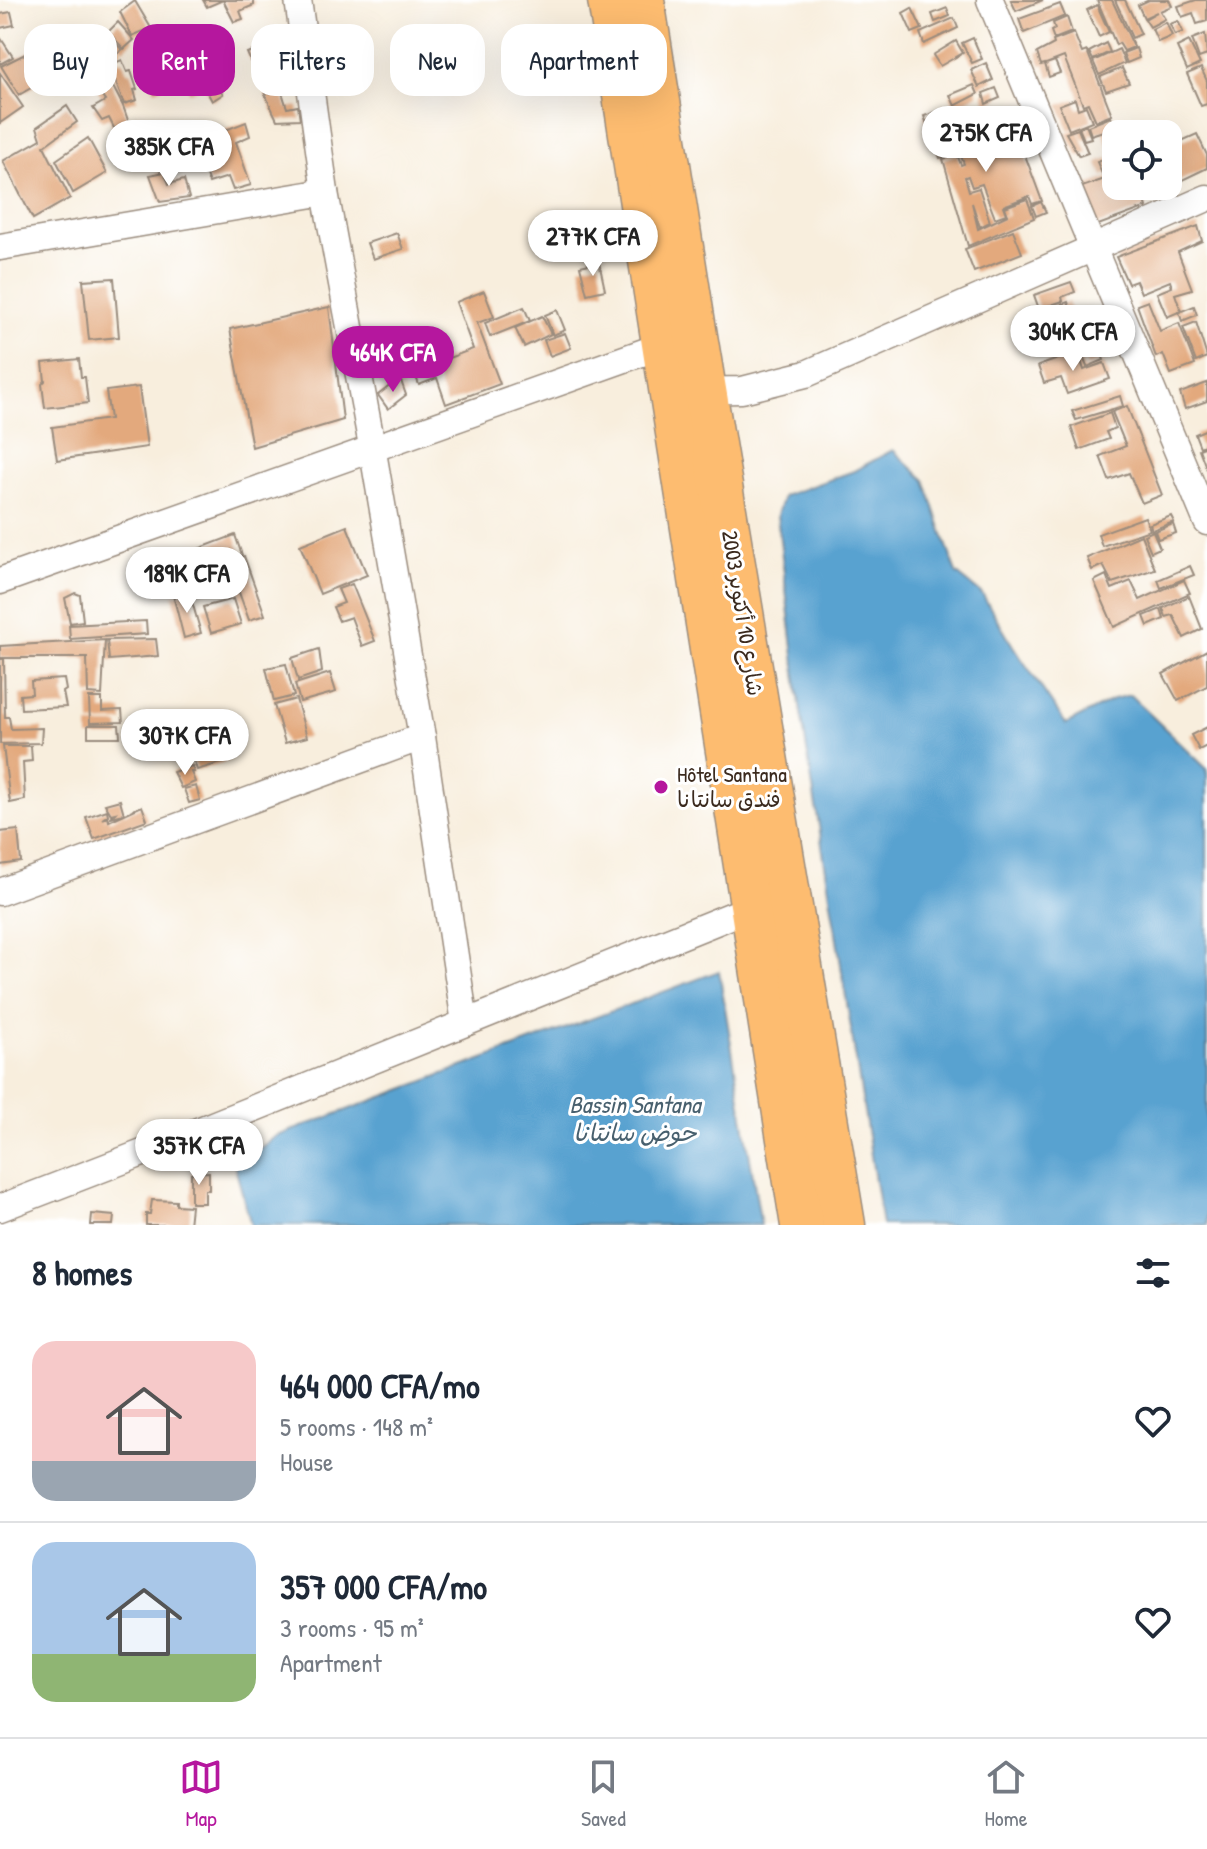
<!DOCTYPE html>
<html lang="en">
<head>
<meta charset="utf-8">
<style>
	body { margin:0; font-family:"Patrick Hand","Playpen Sans Arabic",sans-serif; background:#f6f6f7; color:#1f2937; height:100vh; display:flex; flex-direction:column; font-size:30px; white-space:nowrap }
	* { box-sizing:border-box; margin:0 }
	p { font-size:26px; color:#747a83 }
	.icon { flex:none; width:44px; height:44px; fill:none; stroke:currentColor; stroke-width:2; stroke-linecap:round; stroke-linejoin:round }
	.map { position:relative; height:1225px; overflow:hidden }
	.sheet { display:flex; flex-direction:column; background:#fff; flex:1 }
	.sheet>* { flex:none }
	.hud { position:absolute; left:24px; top:24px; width:800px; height:72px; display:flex; gap:16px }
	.fabs { position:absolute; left:1102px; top:120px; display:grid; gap:16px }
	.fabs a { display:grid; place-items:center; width:80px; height:80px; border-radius:16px; background:#fff; box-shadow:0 8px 32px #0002; font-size:40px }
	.price { position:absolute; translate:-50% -68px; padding:0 18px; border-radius:28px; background:#fff; color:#222; font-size:26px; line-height:52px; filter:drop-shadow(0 2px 4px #0008) }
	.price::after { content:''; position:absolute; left:50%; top:48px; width:24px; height:18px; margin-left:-12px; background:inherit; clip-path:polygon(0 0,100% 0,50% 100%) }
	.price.selected { background:#b5179e; color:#fff }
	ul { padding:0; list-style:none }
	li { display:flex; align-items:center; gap:24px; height:200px; padding:0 32px }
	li+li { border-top:2px solid #e0e1e3 }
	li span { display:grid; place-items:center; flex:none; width:224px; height:160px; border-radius:24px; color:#555 }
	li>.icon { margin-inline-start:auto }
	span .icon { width:96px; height:96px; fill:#fffc; stroke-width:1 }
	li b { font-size:34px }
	h2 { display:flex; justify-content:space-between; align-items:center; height:96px; padding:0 32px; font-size:34px }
	.pill { padding:0 28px; border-radius:24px; background:#fff; box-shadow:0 8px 32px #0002; font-size:28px; line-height:72px }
	.pill.selected { background:#b5179e; color:#fff }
	.dock { display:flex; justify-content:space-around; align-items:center; height:112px; border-top:2px solid #e0e1e3; background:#fff; font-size:22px; color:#747a83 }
	.dock a { display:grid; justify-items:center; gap:4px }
	.dock .selected { color:#b5179e }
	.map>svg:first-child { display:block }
</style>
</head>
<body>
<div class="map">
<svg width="1207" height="1225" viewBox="0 0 1207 1225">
	<rect width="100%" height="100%" fill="#fff"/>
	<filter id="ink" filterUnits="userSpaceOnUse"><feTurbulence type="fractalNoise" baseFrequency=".0125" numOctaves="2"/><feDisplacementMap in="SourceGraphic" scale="16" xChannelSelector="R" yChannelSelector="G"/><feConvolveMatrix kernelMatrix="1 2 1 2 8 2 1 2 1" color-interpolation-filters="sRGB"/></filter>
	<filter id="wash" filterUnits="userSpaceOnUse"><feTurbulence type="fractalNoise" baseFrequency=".006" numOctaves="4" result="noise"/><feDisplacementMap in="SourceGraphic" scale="32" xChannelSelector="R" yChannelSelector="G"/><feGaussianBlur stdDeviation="1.8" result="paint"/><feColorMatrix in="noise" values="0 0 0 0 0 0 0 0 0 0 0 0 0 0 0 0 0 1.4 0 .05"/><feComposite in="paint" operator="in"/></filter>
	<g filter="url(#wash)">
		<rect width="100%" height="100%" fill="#f8eedd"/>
		<!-- water -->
		<g fill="#59a2d0" stroke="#4a6677" stroke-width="2">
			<path d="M893,450L925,480L956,573L982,594L1013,646L1066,724L1114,699L1130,695L1207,769V1225H882L800,706L777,515L783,496L854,471Z"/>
			<path d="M719,971L761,1225H251L235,1167L275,1137Z"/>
		</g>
		<g id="blocks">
			<!-- building -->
			<g fill="#e3a97d">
				<path d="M203,0H254V5L240,11L243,19L234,22L223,0L207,7Z"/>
				<path d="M1011,0H1043L1016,11Z"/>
				<path d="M1097,0H1112L1134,47L1124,51L1119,43L1116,45Z"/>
				<path d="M1115,0H1125L1141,34L1132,38Z"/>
				<path d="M1149,0H1169L1172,6L1160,11L1165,19L1150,27L1145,19L1157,12L1144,18L1138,5Z"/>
				<path d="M1196,0H1207V21L1197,24L1193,13L1182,17L1178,6Z"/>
				<path d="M135,1L151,28L132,36L120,12Z"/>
				<path d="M1060,4L1065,16L1024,33L1019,19Z"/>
				<path d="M1097,5L1109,32L1099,37L1087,10Z"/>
				<path d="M912,8L922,29L912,33L903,13Z"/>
				<path d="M947,8L950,16L935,22L932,14Z"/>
				<path d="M11,12L14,25L0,28V14Z"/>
				<path d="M1067,17L1072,32L1054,39L1051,31L1055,29L1053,23Z"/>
				<path d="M954,18L958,28L924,44L920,33Z"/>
				<path d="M1178,21L1183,32L1175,35L1170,24Z"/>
				<path d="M118,22L134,40L124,49L108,32Z"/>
				<path d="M1166,22L1172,36L1158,42L1152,29Z"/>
				<path d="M188,27L194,39L207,34L218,57L204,65L223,94L212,101L204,86L189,92L181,78L155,90L144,62L175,45L172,35Z"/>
				<path d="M106,32L122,50L106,63L91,47Z"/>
				<path d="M1074,33L1082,53L1087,51L1112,115L1096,121L1088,103L1083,105L1064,57L1046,64L1055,61L1060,73L1049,77L1045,64L1041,65L1037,53L1054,44L1053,41Z"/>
				<path d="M1205,34L1207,55L1199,58L1192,39Z"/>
				<path d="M61,36L69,54L29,72L36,85L19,95L1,66Z"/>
				<path d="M0,37L13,57L0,64Z"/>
				<path d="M973,38L982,59L972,63L962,43Z"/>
				<path d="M956,41L963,53L940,66L933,55Z"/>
				<path d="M1189,41L1200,64L1187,70L1177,47Z"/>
				<path d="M280,43L283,65L257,75L247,53Z"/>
				<path d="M1106,43L1110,52L1093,60L1089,52Z"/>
				<path d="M1136,48L1139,58L1127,63L1123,53Z"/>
				<path d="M1119,49L1125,63L1099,75L1093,61Z"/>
				<path d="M122,60L127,72L131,71L137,89L134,90L137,100L124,104L109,65Z"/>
				<path d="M986,63L993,80L979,87L971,70Z"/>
				<path d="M1122,68L1129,83L1106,91L1100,77Z"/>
				<path d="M1201,68L1207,81V104L1201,106L1187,74Z"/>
				<path d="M0,73L23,107L0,123Z"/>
				<path d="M109,79L123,106L130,126L115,130L109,118L102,121L93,108L105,101L96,88Z"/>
				<path d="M974,85L978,94L955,106L950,95Z"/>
				<path d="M996,88L1000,98L986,104L983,93Z"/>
				<path d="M281,89L287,108L298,106L300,119L277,120L265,94Z"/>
				<path d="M1075,99L1078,109L1086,106L1092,121L1069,130L1059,105Z"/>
				<path d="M67,106L77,122L44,146L70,198L33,219L3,161L41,139L37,127Z"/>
				<path d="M939,111L947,131L981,118L989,140L993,139L986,119L1004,112L1011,132L1016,131L1042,201L1032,204L1029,196L1003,206L1006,214L995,218L982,184L972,187L968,176L965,177L969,191L979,188L990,222L980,227L972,203L978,229L1008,215L1005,207L1027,199L1034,218L968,246L943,159L957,154L961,165L964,164L959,151L940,158L924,116Z"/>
				<path d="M1111,117L1118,134L1116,143L1108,146L1103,131L1091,135L1088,126Z"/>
				<path d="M246,122L250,136L236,142L251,185L233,190L228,177L209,183L199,156L192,158L187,145Z"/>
				<path d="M142,123L147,136L121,145L117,131Z"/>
				<path d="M1086,125L1091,138L1084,140L1079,128Z"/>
				<path d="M1078,129L1088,153L1079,156L1066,133Z"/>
				<path d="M1197,134L1207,155V168L1174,184L1168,172V147Z"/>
				<path d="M88,138L107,173L73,193L56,160Z"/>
				<path d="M184,146L190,159L160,170L156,156Z"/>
				<path d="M1116,146V171L1103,176L1097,162L1114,156L1111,148Z"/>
				<path d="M164,172L169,184L184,180L189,198L160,202L150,175Z"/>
				<path d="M1116,175V186H1140L1147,207L1093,227L1079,188Z"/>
				<path d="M1141,186H1159L1162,192L1146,199Z"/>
				<path d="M1041,202L1046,212L1036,216L1032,206Z"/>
				<path d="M1198,226L1202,241L1178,252L1192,289L1175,294L1181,311L1167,317L1157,293L1172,287L1170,281L1141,293L1136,281L1128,284L1116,257Z"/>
				<path d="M1013,230L1022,253L974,272L965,249Z"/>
				<path d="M397,233L403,249L373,259L367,243Z"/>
				<path d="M599,262L605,290L587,294L580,266Z"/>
				<path d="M114,278L119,337L89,340L83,280Z"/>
				<path d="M1071,282L1075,292L1062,297L1063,301L1039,309L1034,295Z"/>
				<path d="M484,291L494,317L477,323L500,384L446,404L437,378L419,385L414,371L473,349L456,302Z"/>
				<path d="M1148,301L1160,331L1179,323L1195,365L1171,374L1163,354L1156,357L1137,305Z"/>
				<path d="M1068,302L1079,332L1071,335L1076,349L1058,356L1041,312Z"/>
				<path d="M1194,306L1197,315L1182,321L1179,312Z"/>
				<path d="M329,307L343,420L252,447L230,329Z"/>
				<path d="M524,307L530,321L490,337L485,323Z"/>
				<path d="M1087,308L1091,321L1080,325L1075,312Z"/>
				<path d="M557,310L565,330L553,335L545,315Z"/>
				<path d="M542,316L551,334L524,347L515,328Z"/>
				<path d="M1196,322L1207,357L1196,362L1183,327Z"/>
				<path d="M1092,330L1104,360L1087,367L1075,336Z"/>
				<path d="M565,333L571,348L550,356L544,340Z"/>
				<path d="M1078,352L1084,370L1104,363L1110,379L1067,394L1061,378L1044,383L1038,366Z"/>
				<path d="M79,359L81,377H85L88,403L45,408L42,384L45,381L43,363Z"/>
				<path d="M400,378L406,395L388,409L378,395Z"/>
				<path d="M1207,383V401L1185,409L1180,393Z"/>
				<path d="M139,387L147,447L57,460L52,427L110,419L106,391Z"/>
				<path d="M1120,396L1123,406L1076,420L1072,411Z"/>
				<path d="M1127,406L1162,495L1142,503L1129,473L1109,480L1100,456L1126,446L1112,412Z"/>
				<path d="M1110,413L1115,428L1106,432L1109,439L1079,450L1071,427Z"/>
				<path d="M1207,429V444L1200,447L1195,434Z"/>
				<path d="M1207,446V470L1199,449Z"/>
				<path d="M1171,516L1174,522L1152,530L1150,524Z"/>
				<path d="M1145,517L1150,530L1102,546L1098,534Z"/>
				<path d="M1173,524L1176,533L1158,539L1155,531Z"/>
				<path d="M347,526L367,575L320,594L300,545Z"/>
				<path d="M1153,531L1160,548L1151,552L1144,535Z"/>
				<path d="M235,535L242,555L173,581L166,561Z"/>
				<path d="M1141,535L1155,569L1112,583L1103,565L1092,570L1087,558Z"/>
				<path d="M244,556L265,615L249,620L228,562Z"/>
				<path d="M1190,566L1194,575L1161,588L1158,580Z"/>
				<path d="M1106,575L1112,589L1131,581L1140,600L1184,580L1190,593L1114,627L1094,581Z"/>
				<path d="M352,584L375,641L362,646L351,617L339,621L333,607L344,603L338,589Z"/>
				<path d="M189,591L201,633L184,638L173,595Z"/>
				<path d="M75,593L80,595L83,621L70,623L65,598Z"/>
				<path d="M1189,596L1202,629L1184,638L1173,615L1166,617L1163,608Z"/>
				<path d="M233,599L241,624L211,633L203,607Z"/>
				<path d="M1161,609L1164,619L1148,626L1144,616Z"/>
				<path d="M146,621L147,634L70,639L69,625Z"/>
				<path d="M156,639L158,656L109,660L107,640Z"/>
				<path d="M105,640L102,695L88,694L87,658H0V646Z"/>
				<path d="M319,649L322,672L298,680L292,658Z"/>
				<path d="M1207,650V686L1178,701L1163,674Z"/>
				<path d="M0,659H4L5,717H9L11,729L42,728L41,743L0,744Z"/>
				<path d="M286,664L294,696L274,701L266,668Z"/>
				<path d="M330,673L336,692L300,702L295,684Z"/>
				<path d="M64,679L66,690L63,692L66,707L21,709L20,695L32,694L31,681Z"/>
				<path d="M89,698H102V711L122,710L123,722L90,723Z"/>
				<path d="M296,699L307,737L285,743L274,705Z"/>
				<path d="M88,725H119L120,737H88Z"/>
				<path d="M1207,727V746L1199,750L1191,735Z"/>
				<path d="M3,746H31L32,761L23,762L25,800L10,803Z"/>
				<path d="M226,746L230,760L197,770L192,755Z"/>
				<path d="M192,766L194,772H191L195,782L181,788L173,772Z"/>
				<path d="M196,786L200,800L189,803L184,789Z"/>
				<path d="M120,800L124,814L111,817L115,813L111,814L105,804Z"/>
				<path d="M142,806L147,820L94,839L86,817L107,810L108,815L102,819L108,817L109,821Z"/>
				<path d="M18,830L21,862L0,865V832Z"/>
				<path d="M209,1172V1190H205V1203H191V1173Z"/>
				<path d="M152,1200L176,1201V1205L191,1206L189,1225H146V1214H150Z"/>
				<path d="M92,1214L114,1216L113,1225H91Z"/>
			</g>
		</g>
	</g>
	<g filter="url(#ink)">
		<use href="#blocks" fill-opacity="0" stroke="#9a8c7e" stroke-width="2"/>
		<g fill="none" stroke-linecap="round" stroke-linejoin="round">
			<!-- minor casing -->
			<g stroke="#9a8c7e" stroke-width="29">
				<g id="minor">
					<path d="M298,0L325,192L372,446L422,737"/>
					<path d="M990,0L1207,522"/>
					<path d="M0,247L325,192"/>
					<path d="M691,391L742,390L806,374L1207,198"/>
					<path d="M0,581L675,341"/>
					<path d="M0,892L422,737L465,1023"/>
					<path d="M0,1208L158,1147L750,908"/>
				</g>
			</g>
			<!-- trunk casing -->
			<g stroke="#9a8c7e" stroke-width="45">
				<g id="trunk">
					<path d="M609,0C674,408 735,817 802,1225"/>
					<path d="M643,0L696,336L844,1225"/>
				</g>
			</g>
			<!-- minor -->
			<use href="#minor" stroke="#fff" stroke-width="26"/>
			<!-- trunk -->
			<use href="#trunk" stroke="#fdbc6f" stroke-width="42"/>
		</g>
	</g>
	<!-- markers -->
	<circle fill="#b5179e" stroke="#fff" stroke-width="3" cx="661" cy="787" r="8"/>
	<g text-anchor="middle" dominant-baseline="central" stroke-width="6" stroke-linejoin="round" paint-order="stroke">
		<!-- street labels -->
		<g font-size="22" fill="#3b2a1e" stroke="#fff">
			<text transform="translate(743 613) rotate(81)">شارع 10 أكتوبر 2003</text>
		</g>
		<!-- poi labels -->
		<g font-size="22" fill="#3b2a1e" stroke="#fff" text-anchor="start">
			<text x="677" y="774">Hôtel Santana<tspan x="677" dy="25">فندق سانتانا</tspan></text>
		</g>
		<!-- water labels -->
		<g font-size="24" font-style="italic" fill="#48606e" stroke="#fff">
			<text x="635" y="1104">Bassin Santana<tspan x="635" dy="28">حوض سانتانا</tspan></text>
		</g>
	</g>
</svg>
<div class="fabs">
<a><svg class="icon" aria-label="locate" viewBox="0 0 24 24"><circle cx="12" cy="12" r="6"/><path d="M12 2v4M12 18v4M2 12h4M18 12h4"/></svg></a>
</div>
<b class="price" style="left:986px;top:174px">275K CFA</b>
<b class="price" style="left:169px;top:188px">385K CFA</b>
<b class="price" style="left:593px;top:278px">277K CFA</b>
<b class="price" style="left:1073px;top:373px">304K CFA</b>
<b class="price selected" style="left:393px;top:394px">464K CFA</b>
<b class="price" style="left:187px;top:615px">189K CFA</b>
<b class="price" style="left:185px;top:777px">307K CFA</b>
<b class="price" style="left:199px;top:1187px">357K CFA</b>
<div class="hud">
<a class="pill">Buy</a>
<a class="pill selected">Rent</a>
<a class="pill">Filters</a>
<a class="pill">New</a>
<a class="pill">Apartment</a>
</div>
</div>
<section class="sheet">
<h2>8 homes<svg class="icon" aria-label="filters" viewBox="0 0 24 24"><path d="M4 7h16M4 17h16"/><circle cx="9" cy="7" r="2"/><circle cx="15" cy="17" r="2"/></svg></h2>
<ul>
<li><span style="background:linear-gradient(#f6c9c9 75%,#9aa5b1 0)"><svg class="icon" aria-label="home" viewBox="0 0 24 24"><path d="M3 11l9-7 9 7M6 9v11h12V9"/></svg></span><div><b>464 000 CFA/mo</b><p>5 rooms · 148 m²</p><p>House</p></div><svg class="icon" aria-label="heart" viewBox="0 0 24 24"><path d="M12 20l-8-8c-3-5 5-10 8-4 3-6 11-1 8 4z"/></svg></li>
<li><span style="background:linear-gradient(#a9c7e8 70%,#8fb573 0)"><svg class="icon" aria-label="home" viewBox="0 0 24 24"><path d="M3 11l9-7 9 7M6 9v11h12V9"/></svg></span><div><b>357 000 CFA/mo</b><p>3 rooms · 95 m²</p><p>Apartment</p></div><svg class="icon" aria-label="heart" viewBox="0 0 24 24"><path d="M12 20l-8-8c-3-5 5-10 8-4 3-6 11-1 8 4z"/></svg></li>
</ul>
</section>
<nav class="dock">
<a class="selected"><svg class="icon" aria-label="map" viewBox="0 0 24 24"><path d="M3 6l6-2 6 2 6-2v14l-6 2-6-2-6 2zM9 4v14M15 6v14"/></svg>Map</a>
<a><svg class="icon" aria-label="saved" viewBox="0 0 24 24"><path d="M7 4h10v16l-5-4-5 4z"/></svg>Saved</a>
<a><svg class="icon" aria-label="home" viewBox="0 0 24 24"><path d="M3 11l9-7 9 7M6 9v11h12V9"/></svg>Home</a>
</nav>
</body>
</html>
